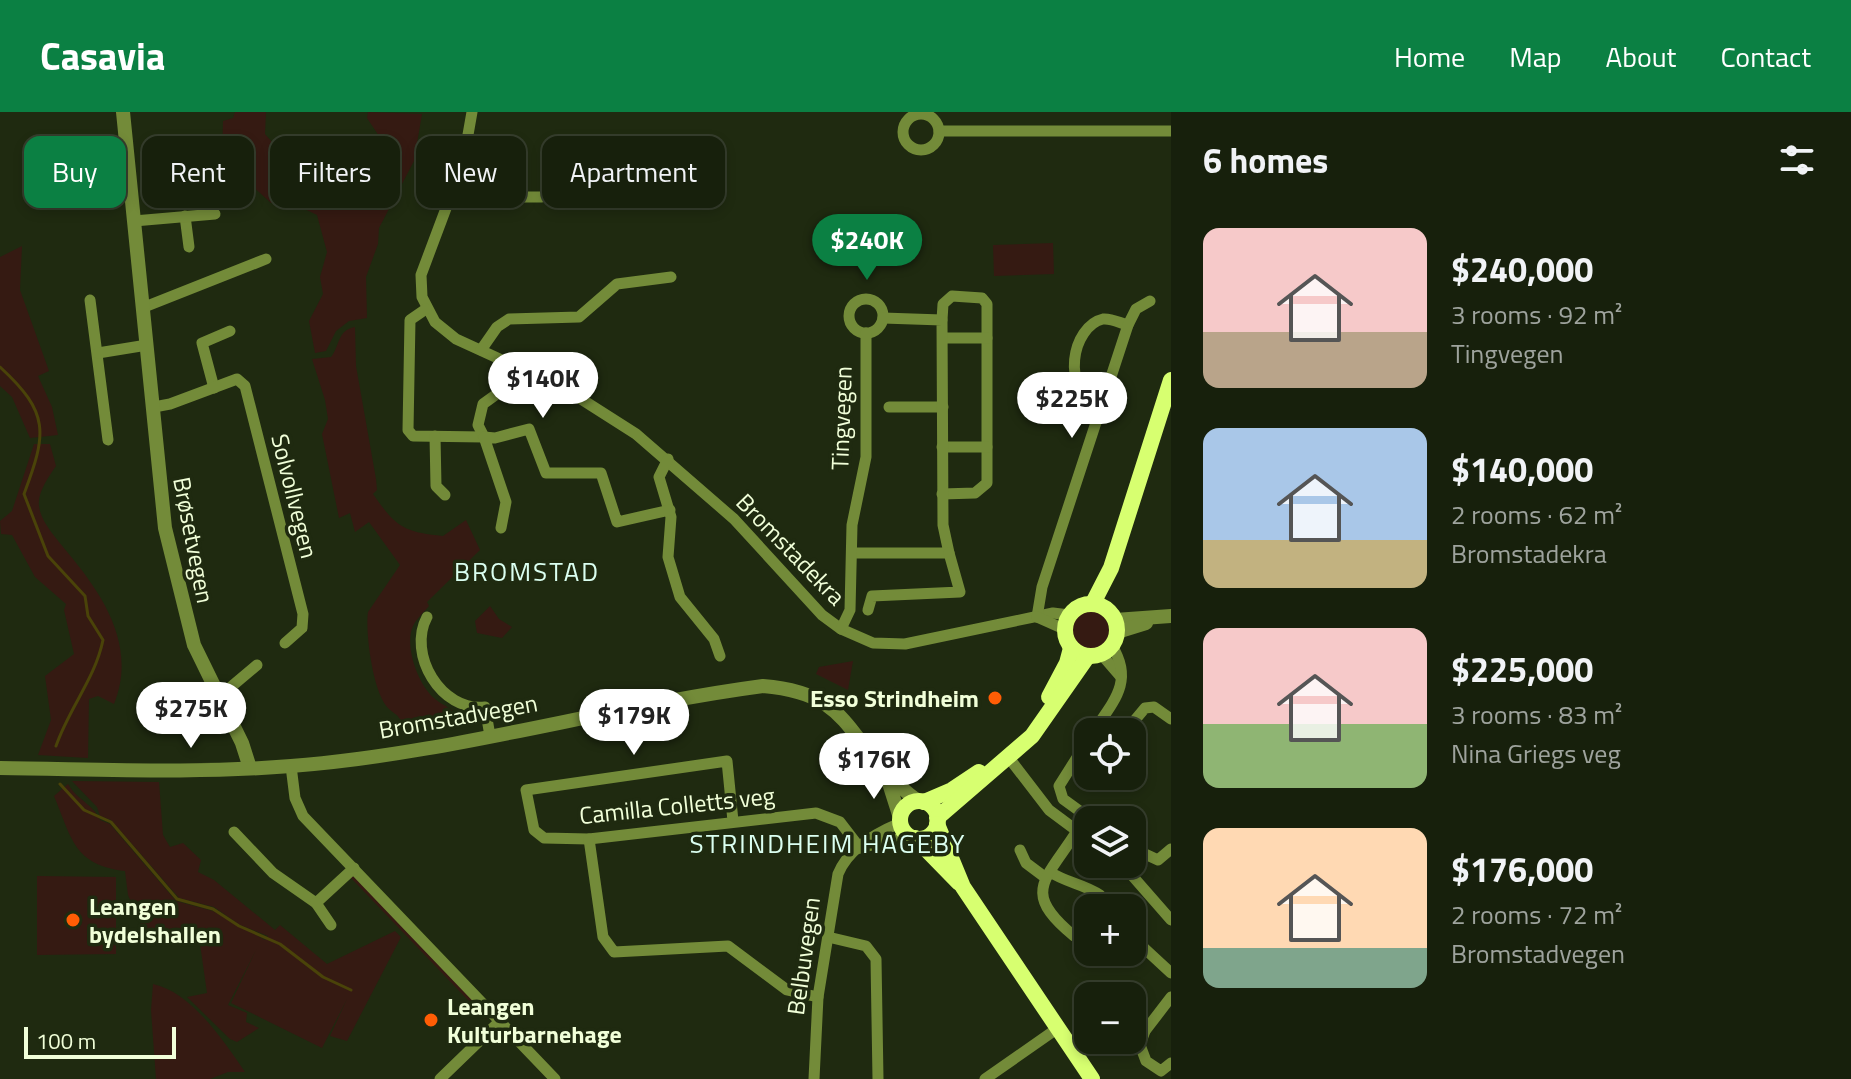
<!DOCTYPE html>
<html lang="en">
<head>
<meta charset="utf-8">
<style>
	body { margin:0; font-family:"Titillium Web",sans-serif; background:#242d1a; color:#f1f3f6; height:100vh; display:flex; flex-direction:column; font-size:30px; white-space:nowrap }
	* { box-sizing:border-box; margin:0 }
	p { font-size:26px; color:#9ea39d }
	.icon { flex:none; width:44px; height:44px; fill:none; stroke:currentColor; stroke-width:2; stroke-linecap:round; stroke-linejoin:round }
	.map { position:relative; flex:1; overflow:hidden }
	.side { display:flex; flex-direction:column; background:#17200c; width:680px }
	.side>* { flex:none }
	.banner { position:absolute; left:24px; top:24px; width:760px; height:72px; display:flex; gap:16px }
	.buttons { position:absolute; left:1074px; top:606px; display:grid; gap:16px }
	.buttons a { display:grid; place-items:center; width:72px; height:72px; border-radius:16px; background:#17200c; box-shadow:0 4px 12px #0003,0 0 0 2px #363e2d; font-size:40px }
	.scale { position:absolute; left:24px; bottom:20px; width:152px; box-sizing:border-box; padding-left:8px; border:4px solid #f1ffd9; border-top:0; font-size:22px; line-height:28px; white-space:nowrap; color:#f1ffd9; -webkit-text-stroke:6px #1f2a10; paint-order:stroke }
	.price { position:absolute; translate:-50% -68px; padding:0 18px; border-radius:28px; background:#fff; color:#222; font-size:26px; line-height:52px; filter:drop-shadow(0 2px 4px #0008) }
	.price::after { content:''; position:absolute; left:50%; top:48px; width:24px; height:18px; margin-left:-12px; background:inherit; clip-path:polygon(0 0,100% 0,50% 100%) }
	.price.current { background:#0b8043; color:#fff }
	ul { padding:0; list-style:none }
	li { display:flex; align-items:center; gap:24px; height:200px; padding:0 32px }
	li span { display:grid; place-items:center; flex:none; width:224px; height:160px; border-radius:16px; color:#555 }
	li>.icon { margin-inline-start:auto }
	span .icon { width:96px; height:96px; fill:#fffc; stroke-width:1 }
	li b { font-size:34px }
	h2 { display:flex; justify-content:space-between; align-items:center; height:96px; padding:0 32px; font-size:34px }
	.tag { padding:0 28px; border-radius:16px; background:#17200c; box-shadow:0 4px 12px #0003,0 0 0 2px #363e2d; font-size:28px; line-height:72px }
	.tag.current { background:#0b8043; color:#fff }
	header { display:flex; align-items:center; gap:48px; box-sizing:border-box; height:112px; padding:0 40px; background:#0b8043; color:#fff }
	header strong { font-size:38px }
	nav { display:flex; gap:44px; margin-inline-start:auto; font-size:28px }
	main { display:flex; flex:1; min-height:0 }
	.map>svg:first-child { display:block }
</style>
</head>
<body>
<header>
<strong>Casavia</strong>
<nav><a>Home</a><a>Map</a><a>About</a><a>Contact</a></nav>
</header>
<main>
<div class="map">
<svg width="1171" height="967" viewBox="0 0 1171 967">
	<rect width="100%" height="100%" fill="#1f2a10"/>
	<!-- green -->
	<g fill="#351a12">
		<path d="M235,0H266L265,22C284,44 299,59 326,68L338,60L353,67L391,42L367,6L368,0L422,2L414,49L379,116L378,132L366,165L367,206L349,209L336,219L326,239L315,241L309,209L323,182L320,165L327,140L317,103L290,90L271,91L247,69L237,51L222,48L223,9L233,6Z"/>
		<path d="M1053,131L1054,162L994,164L993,133Z"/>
		<path d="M22,134L20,178L49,259L38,264L52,295L58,323L30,326L12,285L0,274V145Z"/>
		<path d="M355,215L356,254L376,367L377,378L373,382C396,415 403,420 443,424L466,408L480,438L427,490L429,494C424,500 416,507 413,514C404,534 418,572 434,586C445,596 455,595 461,611L402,623L396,617L401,609C397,601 394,602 389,597C373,583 365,520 368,500L400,453L369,410L355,420L350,401L339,406L322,322L328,307L325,288L312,247L331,245C340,234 337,218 355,215Z"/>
		<path d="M34,332H50L56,354C49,364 37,381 39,394C41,411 58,428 68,441C104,484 137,535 114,592L98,584L89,587L88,646L38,643L51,608L45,564L74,542L64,498L66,492L35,465L12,423L1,422L0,409L12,399Z"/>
		<path d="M490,494L499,507L512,515L502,526L477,521L475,509Z"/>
		<circle cx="1090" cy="518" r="19"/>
		<path d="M853,549L848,578L816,562L819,555Z"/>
		<path d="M72,669L159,670L163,723L170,735L183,731L201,748L198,760L214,768L275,818L280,813L327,852L395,819L401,825L347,929L330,924L347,887L322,936L231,891L257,836L228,893L247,901L246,910L259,916L237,930L230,927L187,885L207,881L199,825L146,824L128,783L125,759C74,753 72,727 54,684L68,672C77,688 93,692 100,708L110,712L176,789L213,799L265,828L268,824L240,813L214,795L179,786L111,708L100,704L97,695Z"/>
		<path d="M37,764L116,765V842L37,843Z"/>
		<path d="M349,764L355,765L485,900L487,908Z"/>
		<path d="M153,872C191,880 224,929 245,960H228L210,967H156L151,898Z"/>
	</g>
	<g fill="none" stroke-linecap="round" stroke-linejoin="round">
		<!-- stream -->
		<g stroke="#4a4309" stroke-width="3">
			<path d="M0,255C50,301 47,321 24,382L48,444L85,484L88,504L103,528C95,567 69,596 56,634"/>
			<path d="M60,672L84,698L111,710L177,787L213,797L239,814L280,832L323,865L351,878"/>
		</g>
		<!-- minor -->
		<g stroke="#738b39" stroke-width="11">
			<path d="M472,0L463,51L421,163L422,185L435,210L456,227L567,278L636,322L734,407L822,503L841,517L873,531L905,532L1053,501L1069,503"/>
			<circle cx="921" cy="20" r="18"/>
			<path d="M939,19H1171"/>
			<path d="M451,81L467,85H541L600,63L670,64"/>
			<path d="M185,104L189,135"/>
			<path d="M134,109L215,102"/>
			<circle cx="866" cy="204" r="17"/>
			<path d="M90,188L108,328"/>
			<path d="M142,196L266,147"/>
			<path d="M426,197L410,208L408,318L413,324L484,325"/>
			<path d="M942,208L943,192L952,184L982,186L987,192V371L975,381L942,382"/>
			<path d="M944,226H987"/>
			<path d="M481,238L497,215L509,207L579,205L617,172L671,165"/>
			<path d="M98,241L147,233"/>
			<path d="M214,276L202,231L230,219"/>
			<path d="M154,295L170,292L237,267L245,274L303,502L302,516L285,531"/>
			<path d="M889,295H943"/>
			<path d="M1101,295C1059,279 1072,214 1103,207C1111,206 1120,211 1128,213"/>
			<path d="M435,324L436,374L445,383"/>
			<path d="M484,325L478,313L483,292L508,274L519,256"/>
			<path d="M942,335H987"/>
			<path d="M668,347L659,365L671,405L668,445L680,485L714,527L720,544"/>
			<path d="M501,416L506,390L484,325L495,326L529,317L546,361H601L617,410L670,398"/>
			<path d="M852,441H949L943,413L942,208L883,206"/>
			<path d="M868,498L872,484L960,480L949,441"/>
			<path d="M427,505C407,542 441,600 485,595L490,624"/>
			<path d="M1037,505L1042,475L1128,213L1136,197L1150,189"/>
			<path d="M1037,505L1064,517"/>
			<path d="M841,517L850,498L852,413L866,345V221"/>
			<path d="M1101,542L1120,564"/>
			<path d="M219,585L257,553"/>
			<path d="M1093,620C1114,589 1134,569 1112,534"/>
			<path d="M1125,620L1145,596L1154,595L1171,607"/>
			<path d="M1088,628L1059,674L1063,687L1092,708"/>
			<path d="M1009,646L1049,698L1088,727"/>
			<path d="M291,654L295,686L303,704L555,967"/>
			<path d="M733,709L727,649L526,678L534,718L544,726L589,727L816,701L840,710L860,736"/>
			<path d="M234,720L273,761L316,791L354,756"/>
			<path d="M589,727L603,825L614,840L728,834L787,878L818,885"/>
			<path d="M860,736L910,724"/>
			<path d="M1132,736L1158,748L1171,737"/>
			<path d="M1020,738L1026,751L1046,766"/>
			<path d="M1122,752L1171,808"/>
			<path d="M1050,760C1067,771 1084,772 1100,783"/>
			<path d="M316,791L331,813"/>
			<path d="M1074,824C1020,780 1046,768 1077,719"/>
			<path d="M828,825L866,834L876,847L878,967"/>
			<path d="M1144,836L1171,861"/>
			<path d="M1171,885L1145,919L1140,933L1146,949L1161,959L1171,951"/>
			<path d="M1132,909L1145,919"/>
			<path d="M440,967L499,910"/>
			<path d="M814,967L818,885L838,762C848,737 876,721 900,711"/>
			<path d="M985,967L1058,916"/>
		</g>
		<!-- tertiary -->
		<g stroke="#738b39" stroke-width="14">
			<path d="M123,0L165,416L194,533L242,631L250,656"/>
			<path d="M1115,508L1171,504"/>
			<path d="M1117,520L1146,511"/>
			<path d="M0,656C97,657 195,662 291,654C450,642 605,595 763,574C848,581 844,621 895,669C903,677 909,684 919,689"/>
			<path d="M886,662L900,706"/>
		</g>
		<!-- secondary -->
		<g stroke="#d7ff70" stroke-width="16">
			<path d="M1093,491L1111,456L1171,268"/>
			<circle cx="1091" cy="518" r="26"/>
			<path d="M1049,585L1067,551L1071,536"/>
			<circle cx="919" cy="708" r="19"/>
			<path d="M924,690L952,678L979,660"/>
			<path d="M937,706L1032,624L1088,544"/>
			<path d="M937,712L963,775L1092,967"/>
			<path d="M915,726L959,771"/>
		</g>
	</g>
	<!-- markers -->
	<g fill="#ff5d05" stroke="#1f2a10" stroke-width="3">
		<circle cx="995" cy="586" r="8"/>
		<circle cx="73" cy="808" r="8"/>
		<circle cx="431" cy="908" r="8"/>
	</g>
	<g text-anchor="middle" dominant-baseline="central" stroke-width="7" stroke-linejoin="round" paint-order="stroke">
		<!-- street labels -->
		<g font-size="24" fill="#f1ffd9" stroke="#1f2a10">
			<text transform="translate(841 306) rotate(-88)">Tingvegen</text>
			<text transform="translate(295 384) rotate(76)">Solvollvegen</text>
			<text transform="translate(194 428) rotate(79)">Brøsetvegen</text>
			<text transform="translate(791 437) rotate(46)">Bromstadekra</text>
			<text transform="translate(458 604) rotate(-10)">Bromstadvegen</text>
			<text transform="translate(677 693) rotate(-6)">Camilla Colletts veg</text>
			<text transform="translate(803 844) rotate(-82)">Belbuvegen</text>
		</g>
		<!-- poi labels -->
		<g font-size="24" font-weight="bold" fill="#f1ffd9" stroke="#1f2a10" text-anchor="start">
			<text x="979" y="586" text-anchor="end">Esso Strindheim</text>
			<text x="89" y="794">Leangen<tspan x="89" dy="28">bydelshallen</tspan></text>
			<text x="447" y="894">Leangen<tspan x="447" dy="28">Kulturbarnehage</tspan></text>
		</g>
		<!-- neighbourhood labels -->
		<g font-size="26" letter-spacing="2" fill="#dbfff1" stroke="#1f2a10">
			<text x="527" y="459">BROMSTAD</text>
			<text x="828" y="731">STRINDHEIM HAGEBY</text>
		</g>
	</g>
</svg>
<div class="buttons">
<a><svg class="icon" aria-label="locate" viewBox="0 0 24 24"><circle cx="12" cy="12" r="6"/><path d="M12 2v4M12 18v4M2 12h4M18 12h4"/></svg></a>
<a><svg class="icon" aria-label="layers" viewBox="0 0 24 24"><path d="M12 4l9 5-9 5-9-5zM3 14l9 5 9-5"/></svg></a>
<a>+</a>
<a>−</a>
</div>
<div class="scale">100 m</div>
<b class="price current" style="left:867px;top:170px">$240K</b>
<b class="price" style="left:543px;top:308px">$140K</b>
<b class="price" style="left:1072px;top:328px">$225K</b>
<b class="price" style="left:191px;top:638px">$275K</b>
<b class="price" style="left:634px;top:645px">$179K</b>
<b class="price" style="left:874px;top:689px">$176K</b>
<div class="banner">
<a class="tag current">Buy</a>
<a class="tag">Rent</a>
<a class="tag">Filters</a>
<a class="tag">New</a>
<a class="tag">Apartment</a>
</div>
</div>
<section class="side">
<h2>6 homes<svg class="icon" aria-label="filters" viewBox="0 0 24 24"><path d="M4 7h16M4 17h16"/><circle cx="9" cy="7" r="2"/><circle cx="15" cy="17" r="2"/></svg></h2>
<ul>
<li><span style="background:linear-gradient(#f6c9c9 65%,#b9a48a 0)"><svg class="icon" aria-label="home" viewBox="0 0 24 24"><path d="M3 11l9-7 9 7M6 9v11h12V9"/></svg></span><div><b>$240,000</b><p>3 rooms · 92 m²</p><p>Tingvegen</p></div></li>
<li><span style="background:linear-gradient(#a9c7e8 70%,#c2b280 0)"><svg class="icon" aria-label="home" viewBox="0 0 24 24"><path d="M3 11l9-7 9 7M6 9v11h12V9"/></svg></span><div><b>$140,000</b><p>2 rooms · 62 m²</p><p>Bromstadekra</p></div></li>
<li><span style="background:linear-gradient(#f6c9c9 60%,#8fb573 0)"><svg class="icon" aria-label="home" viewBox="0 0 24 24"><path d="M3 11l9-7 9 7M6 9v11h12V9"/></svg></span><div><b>$225,000</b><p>3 rooms · 83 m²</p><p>Nina Griegs veg</p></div></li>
<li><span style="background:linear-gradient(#ffd9b3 75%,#7fa58c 0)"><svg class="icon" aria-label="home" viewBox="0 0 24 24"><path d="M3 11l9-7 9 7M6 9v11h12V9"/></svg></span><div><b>$176,000</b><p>2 rooms · 72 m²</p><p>Bromstadvegen</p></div></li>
</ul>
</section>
</main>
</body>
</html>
